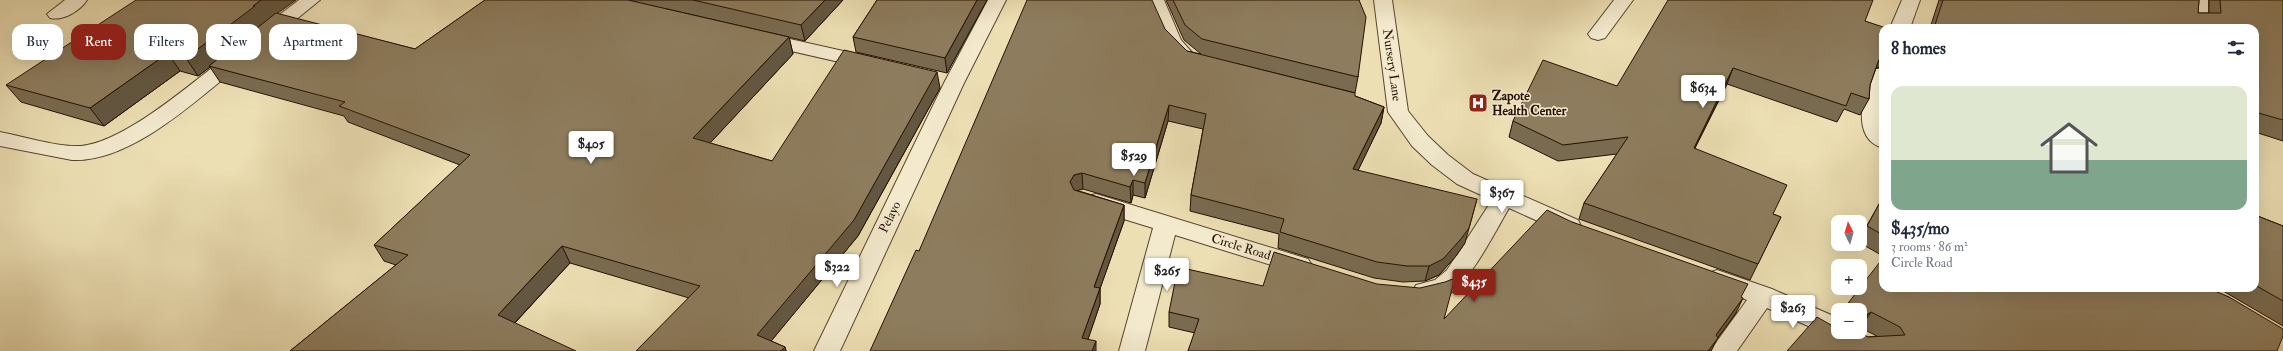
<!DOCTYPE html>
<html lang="en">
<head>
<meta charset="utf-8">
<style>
	body { margin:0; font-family:"IM FELL Double Pica",serif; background:#f2f2f3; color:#1f2937; height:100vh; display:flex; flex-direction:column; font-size:15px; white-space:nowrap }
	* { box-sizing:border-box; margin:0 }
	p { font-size:13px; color:#747a83 }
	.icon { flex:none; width:22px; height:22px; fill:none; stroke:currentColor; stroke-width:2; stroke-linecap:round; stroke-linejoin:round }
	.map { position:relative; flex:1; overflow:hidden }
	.side { position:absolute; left:1879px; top:24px; width:380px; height:268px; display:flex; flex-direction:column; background:#fff; border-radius:12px; box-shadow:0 4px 16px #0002 }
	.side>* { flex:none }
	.hud { position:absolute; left:12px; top:24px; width:380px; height:36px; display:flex; gap:8px }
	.needle { width:26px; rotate:355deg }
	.tools { position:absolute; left:1831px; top:215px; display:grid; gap:8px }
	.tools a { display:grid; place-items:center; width:36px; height:36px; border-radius:8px; background:#fff; box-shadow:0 4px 16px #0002; font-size:20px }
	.price { position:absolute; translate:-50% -34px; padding:0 9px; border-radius:4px; background:#fff; color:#222; font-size:13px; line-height:26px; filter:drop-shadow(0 1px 2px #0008) }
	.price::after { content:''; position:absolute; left:50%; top:24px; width:12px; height:9px; margin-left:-6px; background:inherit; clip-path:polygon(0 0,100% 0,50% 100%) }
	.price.active { background:#8f2418; color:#fff }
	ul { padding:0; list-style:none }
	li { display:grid; align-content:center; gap:8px; height:212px; padding:0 12px }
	li span { display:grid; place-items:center; height:124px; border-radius:12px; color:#555 }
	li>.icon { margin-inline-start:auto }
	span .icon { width:72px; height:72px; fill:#fffc; stroke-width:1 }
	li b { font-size:17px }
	h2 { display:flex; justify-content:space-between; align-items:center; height:48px; padding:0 12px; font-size:17px }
	.tag { padding:0 14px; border-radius:12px; background:#fff; box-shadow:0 4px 16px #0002; font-size:14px; line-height:36px }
	.tag.active { background:#8f2418; color:#fff }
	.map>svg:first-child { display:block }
</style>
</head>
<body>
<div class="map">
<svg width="2283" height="351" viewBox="0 0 2283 351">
	<rect width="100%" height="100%" fill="#ecdfb3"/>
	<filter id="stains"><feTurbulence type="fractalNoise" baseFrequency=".005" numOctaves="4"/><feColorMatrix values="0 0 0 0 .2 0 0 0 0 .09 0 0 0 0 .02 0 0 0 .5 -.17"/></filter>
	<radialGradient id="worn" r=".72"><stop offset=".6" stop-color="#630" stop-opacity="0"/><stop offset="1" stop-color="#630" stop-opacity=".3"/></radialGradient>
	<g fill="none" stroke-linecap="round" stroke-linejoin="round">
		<!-- minor casing -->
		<g stroke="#58442d" stroke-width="2">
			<g id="minor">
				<path d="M65,0H87C80,11 63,21 50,18L47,14Z"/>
				<path d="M299,0H320L272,39L265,41L258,39L255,35L258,31Z"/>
				<path d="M988,0H1006L964,83L840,351H814L944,83Z"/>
				<path d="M1146,0H1164L1181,40L1197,58L1194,62C1164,70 1154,20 1146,0Z"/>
				<path d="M1374,0H1392L1408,111L1428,136L1448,155L1473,174L1578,220L1581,226L1578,232L1570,234L1562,232L1509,208C1495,232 1473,276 1452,292C1443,299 1427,301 1416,297L1413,291L1416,285L1435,280L1447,270L1492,200L1457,184L1432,165L1412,146L1388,112Z"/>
				<path d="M1614,0H1633L1605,38L1598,40L1591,38L1588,34Z"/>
				<path d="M1902,0H1920L1910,28H1890Z"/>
				<path d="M2190,0H2208V28H2188Z"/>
				<path d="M763,33L870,57L877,59L880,63L877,67L870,69L756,43L753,39L756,35Z"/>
				<path d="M238,51L245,53L248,57L245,61C200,97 132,163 72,160L0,146V132C26,137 55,147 81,146C126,142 195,80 231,53Z"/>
				<path d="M1883,68V148C1850,139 1862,91 1876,69Z"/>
				<path d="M1096,194L1308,259L1312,265L1308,271L1300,274L1175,235L1145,351H1119L1153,228L1088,208L1085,202L1088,196Z"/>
				<path d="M1717,270L1772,289L1838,318V332H1849L1847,336L1838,339L1767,308L1737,351H1710L1747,300L1709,285L1705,279L1709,273Z"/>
			</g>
		</g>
		<!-- minor -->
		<use href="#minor" fill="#f3eace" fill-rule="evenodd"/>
	</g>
	<!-- wall -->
	<g fill="#796b50" stroke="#261000">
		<path d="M485,0H843L805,41L666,9L789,37L793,54L710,143L772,161L940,88L858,236L771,341L785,347L786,351H636L689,298L570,263L515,323L290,351L396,265L384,261L374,245L460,165L348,122L344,116L220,82L210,67L198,76L180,71L104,126L21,102L6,85L277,14L415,49Z"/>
		<path d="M877,0H987L947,73L856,52L853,37Z"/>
		<path d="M1166,0H1359L1358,77L1355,93L1238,64L1355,96L1384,107L1381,123L1358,170L1465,243L1456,256L1439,275L1425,281L1403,282L1374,278L1278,248L1279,234L1190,211L1191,195L1203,129L1168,121L1145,198L1133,195L1131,203L1083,189L1076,190L1124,205V221L1100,288V304L1088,339L1096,351L919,251L1165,29L1187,51L1201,54L1184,40Z"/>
		<path d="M1939,0H2199L2198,13H2209V0H2283V141L2255,132V28H1930Z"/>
		<path d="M1865,21L1883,28V67L1876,68L1870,85L1869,99L1860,115L1844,109L1837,122L1727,84L1695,148L1773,214L1781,217L1750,280L1579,219L1584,203L1617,154L1558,161L1509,137L1513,121L1617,86Z"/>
		<path d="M1883,197V256L1860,243V238Z"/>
		<path d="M2255,215L2283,226V326L2218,288H2255Z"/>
		<path d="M1572,222L1741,297L1736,313L1717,339L1711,351H1188L1195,333L1169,327V312L1263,286L1444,319Z"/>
		<path d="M2229,297L1787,351L1831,325L1868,337L1877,336L1861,328L1860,329V310H1844L1849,302Z"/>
	</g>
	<!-- shaded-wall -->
	<g fill="#635741" stroke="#261000">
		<path d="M261,0H296L264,23L209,66L210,67L198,76L186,58Z"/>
		<path d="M825,0H843L805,41L801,25Z"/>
		<path d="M977,0H987L947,73L945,58Z"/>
		<path d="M789,37L793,54L699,155L693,138Z"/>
		<path d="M1883,52V67L1875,68Z"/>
		<path d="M168,53L180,71L104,126L90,108Z"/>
		<path d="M1733,68L1727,84L1687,164L1694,148Z"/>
		<path d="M937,72L940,88L858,236L763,351L757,335Z"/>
		<path d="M1169,105L1168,121L1145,198V183Z"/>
		<path d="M1384,107L1381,123L1351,185L1353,169Z"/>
		<path d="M1082,173L1083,189L1075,191L1071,197L1070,182L1074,175Z"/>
		<path d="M1133,180V195L1131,203L1130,187Z"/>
		<path d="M1477,199L1465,243L1456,256L1439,275L1425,281L1429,266Z"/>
		<path d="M1124,205V221L1095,303L1094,287Z"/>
		<path d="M562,246L570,263L507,331L498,315Z"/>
		<path d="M1100,288V304L1084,351L1082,338Z"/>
		<path d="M1743,298L1736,313L1717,339L1711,351H1708L1716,335Z"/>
		<path d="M1871,312L1860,329L1868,314Z"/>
		<path d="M1096,341V351H1092Z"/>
		<path d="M785,347L786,351H781Z"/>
	</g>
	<!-- building -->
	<g fill="#8d7c5d" stroke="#261000">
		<path d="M136,0H261L253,6H255L186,58L168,53L90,108L6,85Z"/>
		<path d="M485,0H628L789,37L693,138L772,161L844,50L937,72L854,220L757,335L785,347L781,351H636L700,286L562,246L498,315L576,351H290L408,255L374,245L470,155L339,106L345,102L209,66L276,13L415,49Z"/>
		<path d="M693,0H825L801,25Z"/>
		<path d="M877,0H977L945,58L853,37Z"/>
		<path d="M1027,0H1152L1165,29L1187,51L1355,93V96L1384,107L1353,169L1477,199L1469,228L1460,240L1443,259L1429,266H1407L1377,262L1280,232L1284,219L1191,195L1206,114L1169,105L1145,183L1133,180L1130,187L1082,173L1074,175L1070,182L1074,190L1124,205L1094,287L1100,288L1082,338L1096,341L1092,351H870L916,250L919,251Z"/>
		<path d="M1173,0H1359L1366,17L1358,77L1202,39L1185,25Z"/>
		<path d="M1668,0H1873L1865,21L1886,28H1883V52L1878,62L1870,85L1869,99L1851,93L1846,106L1733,68L1694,148L1787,185L1773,214L1781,217L1758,264L1584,203L1628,137L1563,145L1513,121L1543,60L1617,86Z"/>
		<path d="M1943,0H2199L2198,13H2221L2220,0H2283V120L2255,112V28H1934Z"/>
		<path d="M1883,197V235L1867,226Z"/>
		<path d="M1547,210L1572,222L1748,284L1741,297L1743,298L1716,335L1718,338L1708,351H1188L1199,319L1169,312L1178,267L1263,286L1274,252L1377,284L1420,288L1445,282L1455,278L1444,319Z"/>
		<path d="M2255,215L2283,226V301L2255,285Z"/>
		<path d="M1883,258V288H2208L2229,297L2283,329V336L2277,351H1787L1817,317L1831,325L1835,320L1838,321V332H1859L1868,337L1905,335L1900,327L1871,312L1868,314H1860V310H1849V302Z"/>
	</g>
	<!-- icons -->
	<defs>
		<g id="hospital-square" transform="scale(1)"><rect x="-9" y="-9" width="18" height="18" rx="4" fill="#8f2418" stroke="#f3eace"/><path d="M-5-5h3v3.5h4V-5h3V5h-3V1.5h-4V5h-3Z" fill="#fff"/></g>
	</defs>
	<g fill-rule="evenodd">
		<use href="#hospital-square" x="1478" y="103"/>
	</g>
	<g text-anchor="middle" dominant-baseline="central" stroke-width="3" stroke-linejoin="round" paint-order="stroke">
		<!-- street labels -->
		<g font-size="13" fill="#261000" stroke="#f3eace">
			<text transform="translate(1392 65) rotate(82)">Nursery Lane</text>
			<text transform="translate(890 217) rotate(-64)">Pelayo</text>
			<text transform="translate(1241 247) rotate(17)">Circle Road</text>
		</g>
		<!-- poi labels -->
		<g font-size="13" font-weight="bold" fill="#261000" stroke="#f3eace" text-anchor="start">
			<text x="1492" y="96">Zapote<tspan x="1492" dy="15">Health Center</tspan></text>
		</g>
	</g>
	<rect width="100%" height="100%" filter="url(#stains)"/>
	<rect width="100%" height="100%" fill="url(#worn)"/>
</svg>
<div class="tools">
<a><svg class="needle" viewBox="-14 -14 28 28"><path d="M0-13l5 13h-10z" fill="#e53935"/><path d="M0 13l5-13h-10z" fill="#747a83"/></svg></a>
<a>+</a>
<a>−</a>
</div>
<b class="price" style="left:1703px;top:109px">$634</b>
<b class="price" style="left:591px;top:165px">$405</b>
<b class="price" style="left:1134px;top:177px">$529</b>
<b class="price" style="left:1502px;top:214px">$367</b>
<b class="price" style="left:837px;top:288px">$322</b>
<b class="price" style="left:1167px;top:292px">$265</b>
<b class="price active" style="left:1474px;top:303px">$435</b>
<b class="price" style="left:1793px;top:329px">$263</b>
<div class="hud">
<a class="tag">Buy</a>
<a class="tag active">Rent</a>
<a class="tag">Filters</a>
<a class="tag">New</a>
<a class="tag">Apartment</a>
</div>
<section class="side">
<h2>8 homes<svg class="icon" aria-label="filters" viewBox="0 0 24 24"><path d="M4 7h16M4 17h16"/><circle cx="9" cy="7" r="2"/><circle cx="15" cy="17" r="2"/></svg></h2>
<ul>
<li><span style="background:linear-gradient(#dfe7d0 60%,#7fa58c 0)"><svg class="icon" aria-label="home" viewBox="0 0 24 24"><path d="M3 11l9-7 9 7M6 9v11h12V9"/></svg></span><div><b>$435/mo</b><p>3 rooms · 86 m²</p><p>Circle Road</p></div></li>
</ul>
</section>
</div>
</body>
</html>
